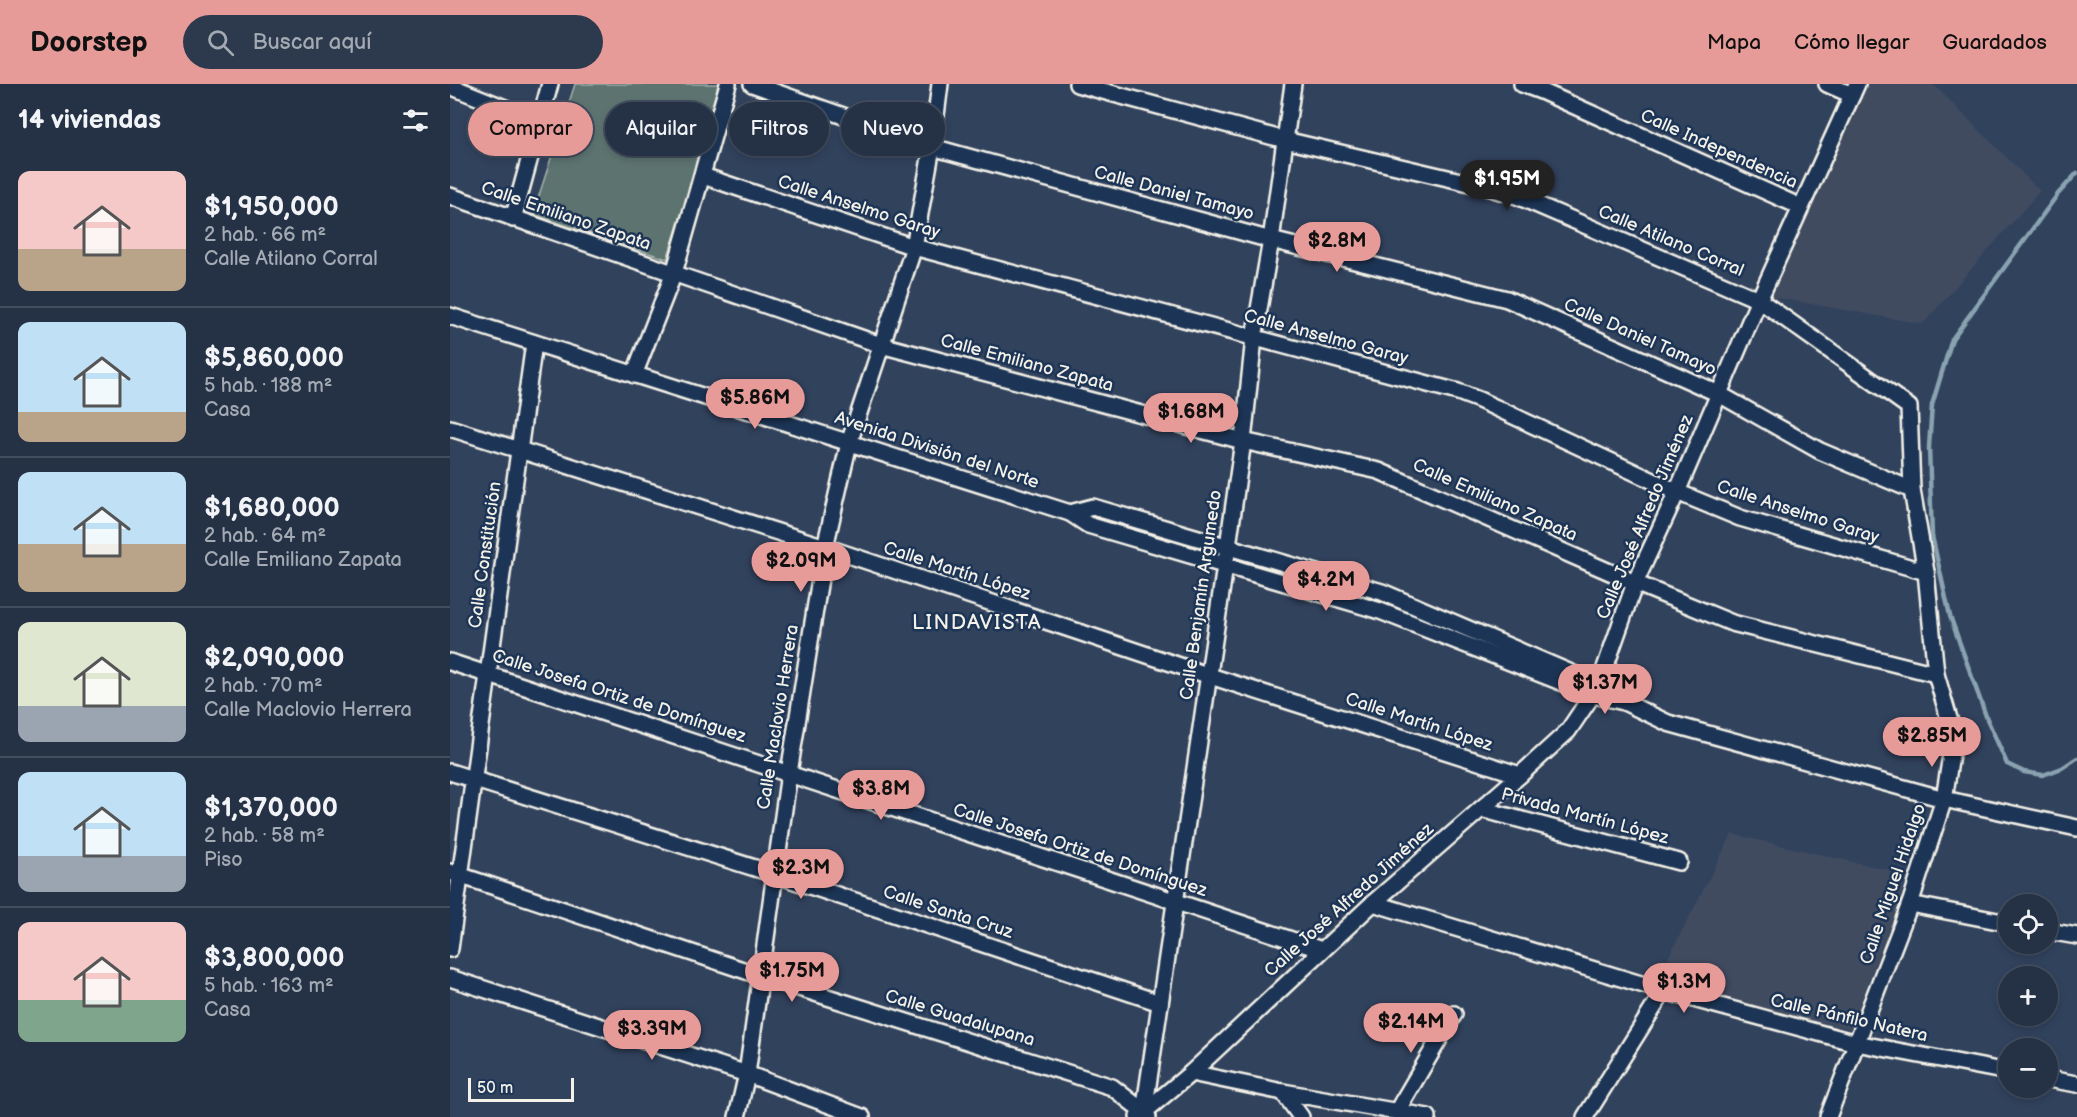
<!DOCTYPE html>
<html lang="es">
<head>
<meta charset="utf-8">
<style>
	body { margin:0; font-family:"Balsamiq Sans",sans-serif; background:#2d3a4d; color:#f1f3f6; height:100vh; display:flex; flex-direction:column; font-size:22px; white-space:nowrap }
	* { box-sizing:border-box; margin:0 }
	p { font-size:20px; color:#a3aab3 }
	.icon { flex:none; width:33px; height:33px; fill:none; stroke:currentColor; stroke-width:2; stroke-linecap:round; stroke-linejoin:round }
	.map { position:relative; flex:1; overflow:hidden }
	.details { display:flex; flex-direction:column; background:#253246; width:450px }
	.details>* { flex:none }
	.banner { position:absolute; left:18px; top:18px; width:570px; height:54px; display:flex; gap:12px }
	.buttons { position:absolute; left:1548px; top:810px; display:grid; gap:12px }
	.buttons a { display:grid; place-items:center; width:60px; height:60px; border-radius:50%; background:#253246; box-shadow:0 3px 9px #0003,0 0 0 2px #424d5f; font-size:30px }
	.scale { position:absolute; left:18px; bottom:15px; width:106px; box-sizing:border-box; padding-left:6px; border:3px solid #f4f1e8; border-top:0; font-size:16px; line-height:21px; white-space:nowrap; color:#f4f1e8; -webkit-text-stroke:4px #1d3557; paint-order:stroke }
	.price { position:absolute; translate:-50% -51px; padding:0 14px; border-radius:21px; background:#e69b98; color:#111; font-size:20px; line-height:39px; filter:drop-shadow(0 2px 3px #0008) }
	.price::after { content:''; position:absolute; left:50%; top:36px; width:18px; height:14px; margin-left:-9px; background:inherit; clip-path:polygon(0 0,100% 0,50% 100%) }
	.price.selected { background:#222; color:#fff }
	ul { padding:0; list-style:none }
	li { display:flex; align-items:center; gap:18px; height:150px; padding:0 18px }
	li+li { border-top:2px solid #424d5f }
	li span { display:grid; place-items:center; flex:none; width:168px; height:120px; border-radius:12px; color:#555 }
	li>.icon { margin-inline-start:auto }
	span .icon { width:72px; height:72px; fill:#fffc; stroke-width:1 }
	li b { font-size:26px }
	h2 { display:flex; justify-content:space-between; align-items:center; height:72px; padding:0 18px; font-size:26px }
	.tag { padding:0 21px; border-radius:27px; background:#253246; box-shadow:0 3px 9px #0003,0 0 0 2px #424d5f; font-size:21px; line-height:54px }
	.tag.selected { background:#e69b98; color:#111 }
	header { display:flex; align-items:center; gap:36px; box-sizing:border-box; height:84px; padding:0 30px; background:#e69b98; color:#111 }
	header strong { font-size:28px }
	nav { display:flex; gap:33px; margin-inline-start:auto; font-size:21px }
	.search { width:420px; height:54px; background:#2d3a4d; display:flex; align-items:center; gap:15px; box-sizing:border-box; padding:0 21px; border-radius:33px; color:#a3aab3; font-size:22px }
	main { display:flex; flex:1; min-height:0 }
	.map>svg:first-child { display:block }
</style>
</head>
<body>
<header>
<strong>Doorstep</strong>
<div class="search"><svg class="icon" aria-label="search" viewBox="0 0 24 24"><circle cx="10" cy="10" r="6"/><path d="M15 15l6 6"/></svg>Buscar aquí</div>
<nav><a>Mapa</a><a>Cómo llegar</a><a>Guardados</a></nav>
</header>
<main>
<section class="details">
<h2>14 viviendas<svg class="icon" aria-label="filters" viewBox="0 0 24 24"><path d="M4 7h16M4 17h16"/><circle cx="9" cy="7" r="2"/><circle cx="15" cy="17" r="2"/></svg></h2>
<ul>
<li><span style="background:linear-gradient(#f6c9c9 65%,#b9a48a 0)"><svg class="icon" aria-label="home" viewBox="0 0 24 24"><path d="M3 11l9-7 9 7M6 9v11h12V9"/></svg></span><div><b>$1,950,000</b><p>2 hab. · 66 m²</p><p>Calle Atilano Corral</p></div></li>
<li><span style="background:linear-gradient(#bfe0f5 75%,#b9a48a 0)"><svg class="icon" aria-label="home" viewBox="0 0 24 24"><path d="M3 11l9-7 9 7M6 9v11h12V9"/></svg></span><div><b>$5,860,000</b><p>5 hab. · 188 m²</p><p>Casa</p></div></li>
<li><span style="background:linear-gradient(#bfe0f5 60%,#b9a48a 0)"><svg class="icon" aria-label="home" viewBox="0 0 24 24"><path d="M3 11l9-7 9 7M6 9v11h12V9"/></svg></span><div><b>$1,680,000</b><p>2 hab. · 64 m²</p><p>Calle Emiliano Zapata</p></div></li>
<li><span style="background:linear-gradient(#dfe7d0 70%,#9aa5b1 0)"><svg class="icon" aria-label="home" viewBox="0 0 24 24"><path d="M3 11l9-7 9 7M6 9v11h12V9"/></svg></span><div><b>$2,090,000</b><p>2 hab. · 70 m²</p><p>Calle Maclovio Herrera</p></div></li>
<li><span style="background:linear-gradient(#bfe0f5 70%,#9aa5b1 0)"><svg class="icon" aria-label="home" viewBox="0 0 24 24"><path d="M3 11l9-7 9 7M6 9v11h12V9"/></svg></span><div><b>$1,370,000</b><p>2 hab. · 58 m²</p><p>Piso</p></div></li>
<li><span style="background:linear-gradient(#f6c9c9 65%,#7fa58c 0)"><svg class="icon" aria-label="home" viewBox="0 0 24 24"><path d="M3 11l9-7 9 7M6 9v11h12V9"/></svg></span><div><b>$3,800,000</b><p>5 hab. · 163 m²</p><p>Casa</p></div></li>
</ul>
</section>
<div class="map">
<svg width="1627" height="1033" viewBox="0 0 1627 1033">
	<rect width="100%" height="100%" fill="#31425d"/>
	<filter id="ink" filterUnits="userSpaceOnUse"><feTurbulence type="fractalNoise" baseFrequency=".0167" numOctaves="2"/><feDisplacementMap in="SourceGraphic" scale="12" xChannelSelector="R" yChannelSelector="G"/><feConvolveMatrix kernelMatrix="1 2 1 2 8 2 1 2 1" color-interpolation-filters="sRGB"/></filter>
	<g filter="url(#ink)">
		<!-- built -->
		<g fill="#3f4b61">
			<path d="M1416,0H1483L1590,107L1473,240L1322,213Z"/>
			<path d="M1282,750L1456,790L1449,819L1400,945L1205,899Z"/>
		</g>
		<!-- green -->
		<path fill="#5b736f" stroke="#a8b2ac" stroke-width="1.5" d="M125,0H274L217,175L83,130Z"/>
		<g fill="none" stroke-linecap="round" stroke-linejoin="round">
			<!-- stream -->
			<path stroke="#8aa3b0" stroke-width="4.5" d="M1627,89L1608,110L1502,255L1482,321L1479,363L1482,452L1500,532L1537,635L1550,664L1557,680L1574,688L1593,691L1612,684L1627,674"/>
			<!-- minor casing -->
			<g stroke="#f4f1e8" stroke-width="20">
				<g id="minor">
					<path d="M302,0L482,63L821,156L1057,215L1269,310L1370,367L1462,406"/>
					<path d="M627,0L835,56L1032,102L1067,112L1309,216L1459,323L1462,406L1476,488L1486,590L1500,638L1502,652L1501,671L1494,715L1460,820L1378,1033"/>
					<path d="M1072,0L1091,7L1351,123"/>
					<path d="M1377,0L1402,11"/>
					<path d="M0,2L90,38"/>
					<path d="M253,92L464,163L1008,308L1029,316L1227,408L1290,434L1476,488"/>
					<path d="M0,112L431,261L793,357L929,387L1185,499L1282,539L1486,590"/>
					<path d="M63,135L100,0"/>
					<path d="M0,232L620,429L638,441L930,527L1144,611L1174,618"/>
					<path d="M184,291L224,189L278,0"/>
					<path d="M0,344L375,463L760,592L1070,691"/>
					<path d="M620,429L643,423L932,508L1149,601L1174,618L1218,639L1494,715L1627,744"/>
					<path d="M0,578L872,866"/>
					<path d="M0,688L324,790L710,919"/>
					<path d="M1031,725L1229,778"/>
					<path d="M0,788L311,892L662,1003L694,1028L698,1033"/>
					<path d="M923,819L1214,907L1406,959L1558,988"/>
					<path d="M1460,820L1558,839"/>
					<path d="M1598,847L1627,852"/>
					<path d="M0,865L84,259"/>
					<path d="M0,894L297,990L412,1033"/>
					<path d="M741,989L833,1008L978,1033"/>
					<path d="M1598,995L1627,1000"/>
					<path d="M833,1008L851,1033"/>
					<path d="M947,1027L1004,930"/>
					<path d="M694,1028L778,462L793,357L804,254L821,156L843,0"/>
					<path d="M287,1033L297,990L339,689L375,463L399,359L464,163L482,63L490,0"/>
					<path d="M688,1033L741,989L923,819L1070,691L1118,647L1149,601L1185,499L1227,408L1309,216L1407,0"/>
					<path d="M1135,1033L1214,907"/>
				</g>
			</g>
			<!-- minor -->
			<use href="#minor" stroke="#1d3557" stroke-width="15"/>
		</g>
	</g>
	<g text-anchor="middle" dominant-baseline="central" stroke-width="5" stroke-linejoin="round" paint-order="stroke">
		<!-- street labels -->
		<g font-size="18" fill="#f4f1e8" stroke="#1d3557">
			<text transform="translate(1269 65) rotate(24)">Calle Independencia</text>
			<text transform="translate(724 109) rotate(15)">Calle Daniel Tamayo</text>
			<text transform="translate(409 123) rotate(18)">Calle Anselmo Garay</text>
			<text transform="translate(116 132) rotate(19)">Calle Emiliano Zapata</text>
			<text transform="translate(1221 157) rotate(23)">Calle Atilano Corral</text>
			<text transform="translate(876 253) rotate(15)">Calle Anselmo Garay</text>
			<text transform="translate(1190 253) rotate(24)">Calle Daniel Tamayo</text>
			<text transform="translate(577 279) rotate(15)">Calle Emiliano Zapata</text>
			<text transform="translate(487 366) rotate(18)">Avenida División del Norte</text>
			<text transform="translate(1045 416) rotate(24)">Calle Emiliano Zapata</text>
			<text transform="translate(1348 428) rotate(18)">Calle Anselmo Garay</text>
			<text transform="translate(1195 433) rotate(-67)">Calle José Alfredo Jiménez</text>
			<text transform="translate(35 471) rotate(-82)">Calle Constitución</text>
			<text transform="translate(507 487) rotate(18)">Calle Martín López</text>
			<text transform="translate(751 511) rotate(-82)">Calle Benjamín Argumedo</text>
			<text transform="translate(169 612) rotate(18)">Calle Josefa Ortiz de Domínguez</text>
			<text transform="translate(328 633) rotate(-81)">Calle Maclovio Herrera</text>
			<text transform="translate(969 638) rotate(18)">Calle Martín López</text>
			<text transform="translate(1135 732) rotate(15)">Privada Martín López</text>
			<text transform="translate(630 766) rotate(18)">Calle Josefa Ortiz de Domínguez</text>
			<text transform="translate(1443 800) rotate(-71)">Calle Miguel Hidalgo</text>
			<text transform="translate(899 816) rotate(-42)">Calle José Alfredo Jiménez</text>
			<text transform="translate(498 828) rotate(18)">Calle Santa Cruz</text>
			<text transform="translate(510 934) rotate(17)">Calle Guadalupana</text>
			<text transform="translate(1399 934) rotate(13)">Calle Pánfilo Natera</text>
		</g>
		<!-- quarter labels -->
		<g font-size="21" letter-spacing="1.5" fill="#f4f1e8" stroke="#1d3557">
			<text x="527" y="538">LINDAVISTA</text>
		</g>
	</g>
</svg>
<div class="buttons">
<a><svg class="icon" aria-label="locate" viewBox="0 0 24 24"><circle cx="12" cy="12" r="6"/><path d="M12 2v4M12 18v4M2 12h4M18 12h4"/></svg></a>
<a>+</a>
<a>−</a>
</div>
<div class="scale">50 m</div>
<b class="price selected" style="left:1057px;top:127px">$1.95M</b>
<b class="price" style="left:887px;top:189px">$2.8M</b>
<b class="price" style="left:305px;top:346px">$5.86M</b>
<b class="price" style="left:741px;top:360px">$1.68M</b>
<b class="price" style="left:351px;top:509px">$2.09M</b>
<b class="price" style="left:876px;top:528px">$4.2M</b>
<b class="price" style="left:1155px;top:631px">$1.37M</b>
<b class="price" style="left:1482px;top:684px">$2.85M</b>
<b class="price" style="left:431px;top:737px">$3.8M</b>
<b class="price" style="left:351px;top:816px">$2.3M</b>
<b class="price" style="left:342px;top:919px">$1.75M</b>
<b class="price" style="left:1234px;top:930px">$1.3M</b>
<b class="price" style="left:961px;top:970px">$2.14M</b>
<b class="price" style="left:202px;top:977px">$3.39M</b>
<div class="banner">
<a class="tag selected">Comprar</a>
<a class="tag">Alquilar</a>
<a class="tag">Filtros</a>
<a class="tag">Nuevo</a>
</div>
</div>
</main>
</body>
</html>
